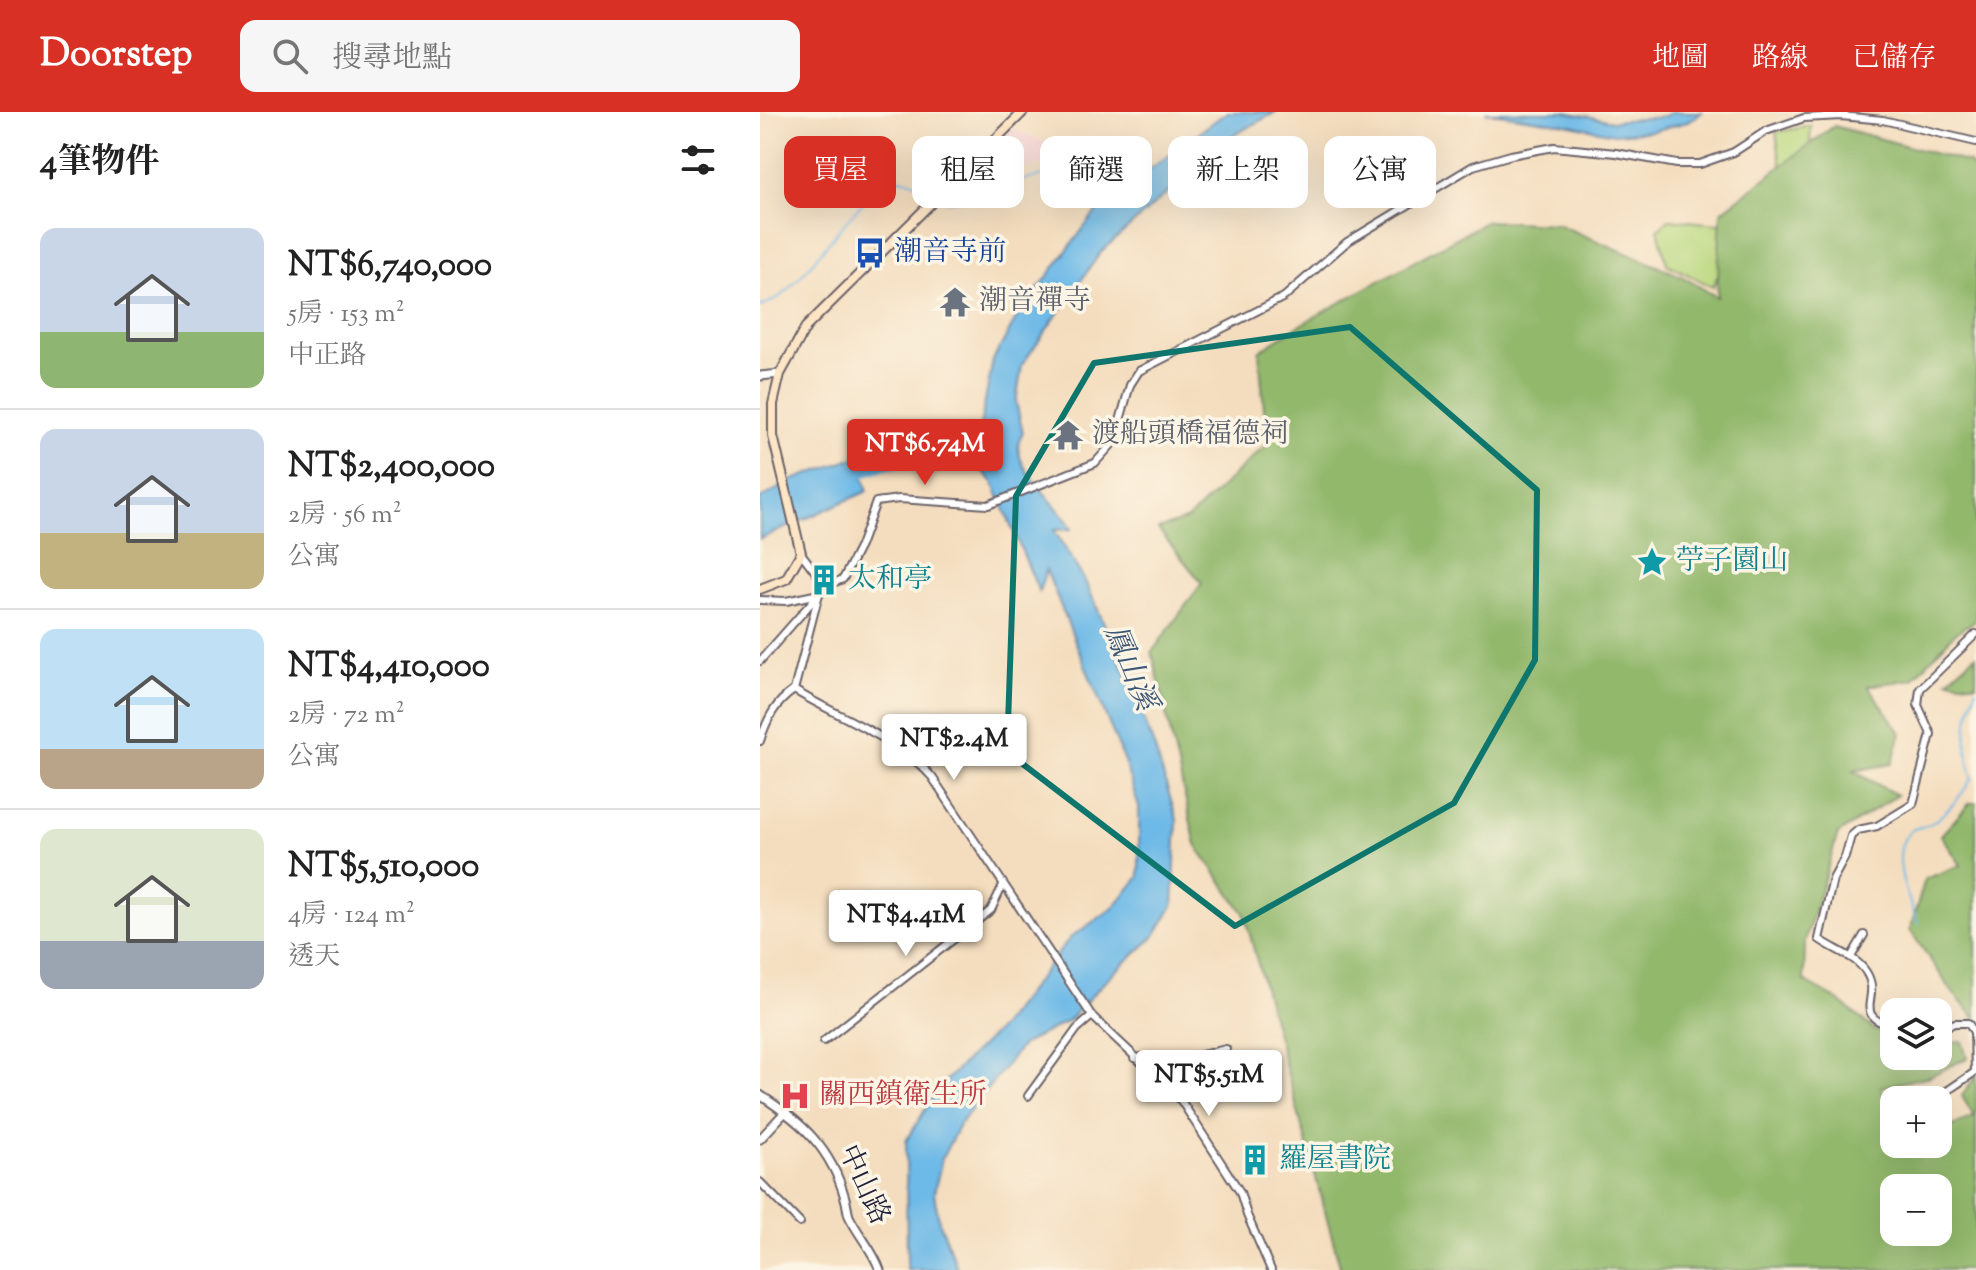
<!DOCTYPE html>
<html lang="zh-TW">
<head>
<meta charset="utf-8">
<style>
	body { margin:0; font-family:"Sorts Mill Goudy","Noto Serif TC",serif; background:#f6f6f6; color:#222; height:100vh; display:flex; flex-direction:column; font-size:30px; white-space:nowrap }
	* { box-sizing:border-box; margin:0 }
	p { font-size:26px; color:#767676 }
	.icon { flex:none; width:44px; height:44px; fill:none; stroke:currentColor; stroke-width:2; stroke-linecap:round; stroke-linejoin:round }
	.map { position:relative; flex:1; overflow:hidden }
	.drawer { display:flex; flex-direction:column; background:#fff; width:760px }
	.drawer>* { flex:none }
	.top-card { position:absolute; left:24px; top:24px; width:760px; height:72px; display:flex; gap:16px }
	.fabs { position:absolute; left:1120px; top:886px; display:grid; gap:16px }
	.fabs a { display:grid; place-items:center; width:72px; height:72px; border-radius:16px; background:#fff; box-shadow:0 8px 32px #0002; font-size:40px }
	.price { position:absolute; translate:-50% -68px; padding:0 18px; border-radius:8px; background:#fff; color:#222; font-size:26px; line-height:52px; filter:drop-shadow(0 2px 4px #0008) }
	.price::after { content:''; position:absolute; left:50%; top:48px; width:24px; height:18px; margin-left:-12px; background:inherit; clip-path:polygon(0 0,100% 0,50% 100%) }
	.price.current { background:#d93025; color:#fff }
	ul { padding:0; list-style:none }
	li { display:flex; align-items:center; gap:24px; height:200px; padding:0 40px }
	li+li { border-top:2px solid #e0e0e0 }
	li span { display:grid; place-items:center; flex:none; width:224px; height:160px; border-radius:16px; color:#555 }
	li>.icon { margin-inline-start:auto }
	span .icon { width:96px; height:96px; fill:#fffc; stroke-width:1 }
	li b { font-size:34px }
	h2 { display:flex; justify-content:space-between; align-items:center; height:96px; padding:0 40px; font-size:34px }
	.chip { padding:0 28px; border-radius:16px; background:#fff; box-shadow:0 8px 32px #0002; font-size:28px; line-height:72px }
	.chip.current { background:#d93025; color:#fff }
	header { display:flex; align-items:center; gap:48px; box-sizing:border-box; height:112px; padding:0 40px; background:#d93025; color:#fff }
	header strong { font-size:38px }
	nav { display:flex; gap:44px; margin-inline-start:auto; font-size:28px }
	.search { width:560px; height:72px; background:#f6f6f6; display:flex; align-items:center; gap:20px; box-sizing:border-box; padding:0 28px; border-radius:16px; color:#767676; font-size:30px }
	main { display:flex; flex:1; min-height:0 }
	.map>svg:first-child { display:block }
</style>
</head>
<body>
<header>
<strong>Doorstep</strong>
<div class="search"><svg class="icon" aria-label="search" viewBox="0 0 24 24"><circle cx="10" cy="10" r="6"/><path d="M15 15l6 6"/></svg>搜尋地點</div>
<nav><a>地圖</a><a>路線</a><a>已儲存</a></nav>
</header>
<main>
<section class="drawer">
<h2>4筆物件<svg class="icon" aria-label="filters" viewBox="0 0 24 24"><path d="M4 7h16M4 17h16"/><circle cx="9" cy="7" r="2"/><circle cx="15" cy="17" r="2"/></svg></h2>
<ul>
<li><span style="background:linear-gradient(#c9d6e8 65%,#8fb573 0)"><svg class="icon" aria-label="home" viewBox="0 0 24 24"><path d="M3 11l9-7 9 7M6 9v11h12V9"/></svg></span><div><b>NT$6,740,000</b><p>5房 · 153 m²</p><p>中正路</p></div></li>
<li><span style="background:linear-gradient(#c9d6e8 65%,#c2b280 0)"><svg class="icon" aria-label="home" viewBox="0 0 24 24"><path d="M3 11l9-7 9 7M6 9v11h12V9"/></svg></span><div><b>NT$2,400,000</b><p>2房 · 56 m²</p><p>公寓</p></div></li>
<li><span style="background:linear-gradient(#bfe0f5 75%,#b9a48a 0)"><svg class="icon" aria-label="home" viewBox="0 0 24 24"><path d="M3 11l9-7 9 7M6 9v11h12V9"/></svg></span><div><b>NT$4,410,000</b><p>2房 · 72 m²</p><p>公寓</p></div></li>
<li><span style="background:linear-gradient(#dfe7d0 70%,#9aa5b1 0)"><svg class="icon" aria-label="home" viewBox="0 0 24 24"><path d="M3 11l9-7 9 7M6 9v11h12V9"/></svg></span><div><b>NT$5,510,000</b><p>4房 · 124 m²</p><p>透天</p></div></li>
</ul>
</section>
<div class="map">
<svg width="1216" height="1158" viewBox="0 0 1216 1158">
	<rect width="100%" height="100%" fill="#fcf5e5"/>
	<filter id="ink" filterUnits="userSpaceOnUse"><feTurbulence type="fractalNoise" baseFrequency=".0125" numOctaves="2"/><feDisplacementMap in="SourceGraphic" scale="16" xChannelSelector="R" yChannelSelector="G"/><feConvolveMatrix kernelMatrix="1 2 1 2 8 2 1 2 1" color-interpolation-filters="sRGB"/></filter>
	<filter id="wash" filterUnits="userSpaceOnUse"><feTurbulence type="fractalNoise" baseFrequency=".006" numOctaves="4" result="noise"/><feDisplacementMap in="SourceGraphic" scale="32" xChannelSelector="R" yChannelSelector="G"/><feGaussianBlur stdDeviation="1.8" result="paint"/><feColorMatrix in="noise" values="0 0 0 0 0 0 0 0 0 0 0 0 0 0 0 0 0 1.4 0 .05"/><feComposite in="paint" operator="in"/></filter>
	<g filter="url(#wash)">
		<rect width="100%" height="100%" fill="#f4ddbe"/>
		<!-- built -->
		<path fill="#f7cfd4" d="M253,17L284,30L298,48L238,63L224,44Z"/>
		<!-- green -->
		<g fill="#b9d77d" stroke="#6e7c5c" stroke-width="2">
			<path d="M1051,14L1048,56L1023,67L1016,20Z"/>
			<path d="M909,107L977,114L953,175L907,152L898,117Z"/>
		</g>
		<!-- forest -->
		<g fill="#92b86c" stroke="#5a6d54" stroke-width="2" fill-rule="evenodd">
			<path d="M1074,14L1209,51L1216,60V508L1194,522L1153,567L1108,574L1141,621L1132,652L1093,659L1137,683L1078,722L1045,829L1044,869L1078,888L1116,919L1134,922V944H1178V930L1202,929L1207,946L1170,964L1121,975L1130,999L1134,1001V1032H1178V1020L1214,1005L1202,984L1216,964V1158H581L484,801L436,733L392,540L442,471L398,417L428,407L507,332L499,239L540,213L727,109L797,112L921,164L957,185L961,100ZM1178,1076V1120H1134V1076Z"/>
			<path d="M1216,543V572L1188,568Z"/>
			<path d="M1210,691H1216V907L1193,881L1150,818L1165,767L1201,753L1181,723Z"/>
		</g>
		<!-- water -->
		<g fill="#6db9e7" stroke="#486e91" stroke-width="2">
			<path d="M467,0H516L470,25L341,140L262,253L256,290L263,321C241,349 300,391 312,417L294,418L326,471L366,561L394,634L417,708L413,794L394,825L350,864L309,908L262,933L199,1013L182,1046L174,1081L179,1109L198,1158H147L146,1029L179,975L240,916L310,826L353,796L379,765V695L362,643L286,458L279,480L233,370L221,357L217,330L233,248L256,207L332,105L356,79L397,52Z"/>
			<path d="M725,0H805L853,9L903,5L912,0H942L927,10L893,19L854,22L806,12Z"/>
			<path d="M97,345L108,379L0,427V387L33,368Z"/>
		</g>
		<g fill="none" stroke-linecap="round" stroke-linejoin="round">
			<!-- stream -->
			<g stroke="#6db9e7" stroke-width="2">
				<path d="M179,87C192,91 203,87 216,83C260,71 317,40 342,95"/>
				<path d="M0,195C7,192 15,188 22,183C52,160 104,71 141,67C153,66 165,78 174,84"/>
				<path d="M1158,812C1149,788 1126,738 1152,718C1157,715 1165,715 1170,712C1187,701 1202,683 1212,666C1203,630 1206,612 1216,577"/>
			</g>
			<!-- river -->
			<path stroke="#6db9e7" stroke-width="10" d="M91,366C131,342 187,347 232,345"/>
		</g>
	</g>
	<g filter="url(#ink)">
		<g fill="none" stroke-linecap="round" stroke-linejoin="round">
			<!-- minor casing -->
			<g stroke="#6c6369" stroke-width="10">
				<g id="minor">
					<path d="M41,441L66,474"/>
					<path d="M0,488L26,489L59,482L34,578C15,591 7,607 0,629"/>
					<path d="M0,549L66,474L83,467L100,434L116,390L139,387L228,393L335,351L354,330L370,273L379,259L524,185L587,130L713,54L751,43L794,35L856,41L917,52H940L974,40L1006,19L1044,6L1081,4L1123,8L1216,30"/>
					<path d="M34,578C78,605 138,626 172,665L332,904L420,987L480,1080L487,1103L511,1158"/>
					<path d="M1091,845L1104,823"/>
					<path d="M1134,915C1089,903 1123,886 1106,860C1096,844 1074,838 1059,827L1073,767L1085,745L1091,724L1098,718L1117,714L1153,692L1171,622L1158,593L1160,577L1216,522"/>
					<path d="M1178,917L1195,911H1208L1214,920L1215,960"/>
					<path d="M64,929L231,798L243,773"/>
					<path d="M374,946L384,945L412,950L466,937"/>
					<path d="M268,984L317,917L332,904"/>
					<path d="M1167,987L1184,981L1215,960"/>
					<path d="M0,1070L40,1111"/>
				</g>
			</g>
			<!-- tertiary casing -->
			<g stroke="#6c6369" stroke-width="11">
				<g id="tertiary">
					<path d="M0,264L20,262"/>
					<path d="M0,983C42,1010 71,1036 85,1086C87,1092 87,1098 89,1104C98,1123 113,1138 120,1158"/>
					<path d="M0,1027L26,999"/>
				</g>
			</g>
			<!-- secondary casing -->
			<g stroke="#6c6369" stroke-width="12">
				<path id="secondary" d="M0,477L26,467L41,441L13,324V292L20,262L46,215L263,0"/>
			</g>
			<!-- minor -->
			<use href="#minor" stroke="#fff" stroke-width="6"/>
			<!-- tertiary -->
			<use href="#tertiary" stroke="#fff" stroke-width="7"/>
			<!-- secondary -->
			<use href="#secondary" stroke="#fde5c5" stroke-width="8"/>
		</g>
	</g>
	<!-- marked area -->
	<path fill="none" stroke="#0f766e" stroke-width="6" stroke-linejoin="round" d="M590,215L777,378L775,548L694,691L475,814L247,640L256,384L334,251Z"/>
	<!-- icons -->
	<defs>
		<g id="bus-bare" transform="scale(2.4)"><path d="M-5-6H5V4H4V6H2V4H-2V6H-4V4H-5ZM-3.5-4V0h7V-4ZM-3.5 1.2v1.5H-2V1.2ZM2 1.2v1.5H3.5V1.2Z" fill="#1a4fb4" stroke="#fcf5e5" stroke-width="2.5" paint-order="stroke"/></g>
		<g id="temple-bare" transform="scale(2.4)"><path d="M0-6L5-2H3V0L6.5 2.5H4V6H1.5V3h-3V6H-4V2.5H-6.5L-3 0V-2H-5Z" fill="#6b7280" stroke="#fcf5e5" stroke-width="2.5" paint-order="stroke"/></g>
		<g id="sight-bare" transform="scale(2.4)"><path d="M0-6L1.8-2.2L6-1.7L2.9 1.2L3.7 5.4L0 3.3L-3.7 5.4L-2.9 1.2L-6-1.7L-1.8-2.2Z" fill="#0f9aa8" stroke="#fcf5e5" stroke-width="2.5" paint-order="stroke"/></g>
		<g id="building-bare" transform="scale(2.4)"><path d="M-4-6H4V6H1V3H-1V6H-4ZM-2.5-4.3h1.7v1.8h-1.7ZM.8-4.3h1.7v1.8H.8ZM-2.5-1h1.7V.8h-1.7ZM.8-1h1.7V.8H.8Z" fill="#0f9aa8" stroke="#fcf5e5" stroke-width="2.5" paint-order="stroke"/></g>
		<g id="hospital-bare" transform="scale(2.4)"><path d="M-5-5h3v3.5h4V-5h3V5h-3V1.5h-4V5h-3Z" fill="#e0444e" stroke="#fcf5e5" stroke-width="2.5" paint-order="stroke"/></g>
	</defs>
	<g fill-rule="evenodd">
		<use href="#bus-bare" x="110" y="141"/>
		<use href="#temple-bare" x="195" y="190"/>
		<use href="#temple-bare" x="308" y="323"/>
		<use href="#sight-bare" x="892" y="450"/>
		<use href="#building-bare" x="64" y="468"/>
		<use href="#hospital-bare" x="35" y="984"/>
		<use href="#building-bare" x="495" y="1048"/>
	</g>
	<g text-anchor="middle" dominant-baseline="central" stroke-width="7" stroke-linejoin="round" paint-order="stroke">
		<!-- transit labels -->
		<g font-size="28" fill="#164399" stroke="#fcf5e5" text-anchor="start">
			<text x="134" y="141">潮音寺前</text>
		</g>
		<!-- worship labels -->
		<g font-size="28" fill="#5b616d" stroke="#fcf5e5" text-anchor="start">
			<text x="219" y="190">潮音禪寺</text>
			<text x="332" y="323">渡船頭橋福德祠</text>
		</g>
		<!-- culture labels -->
		<g font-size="28" fill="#0d838f" stroke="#fcf5e5" text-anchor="start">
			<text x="916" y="450">苧子園山</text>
			<text x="88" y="468">太和亭</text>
			<text x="519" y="1048">羅屋書院</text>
		</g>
		<!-- health labels -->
		<g font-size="28" fill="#be3a42" stroke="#fcf5e5" text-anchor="start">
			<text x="59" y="984">關西鎮衛生所</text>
		</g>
		<!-- street labels -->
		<g font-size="28" fill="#22223b" stroke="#fcf5e5">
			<text transform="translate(103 1073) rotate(65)">中山路</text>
		</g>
		<!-- water labels -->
		<g font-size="30" font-style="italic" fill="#3c5777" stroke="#fcf5e5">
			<text transform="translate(369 556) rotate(67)">鳳山溪</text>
		</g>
	</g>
</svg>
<div class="fabs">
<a><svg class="icon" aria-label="layers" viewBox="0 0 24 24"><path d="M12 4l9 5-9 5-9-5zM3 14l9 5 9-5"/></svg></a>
<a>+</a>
<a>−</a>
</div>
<b class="price current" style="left:165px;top:375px">NT$6.74M</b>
<b class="price" style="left:194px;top:670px">NT$2.4M</b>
<b class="price" style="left:146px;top:846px">NT$4.41M</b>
<b class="price" style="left:449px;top:1006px">NT$5.51M</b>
<div class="top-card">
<a class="chip current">買屋</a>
<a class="chip">租屋</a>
<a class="chip">篩選</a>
<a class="chip">新上架</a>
<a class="chip">公寓</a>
</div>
</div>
</main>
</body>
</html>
